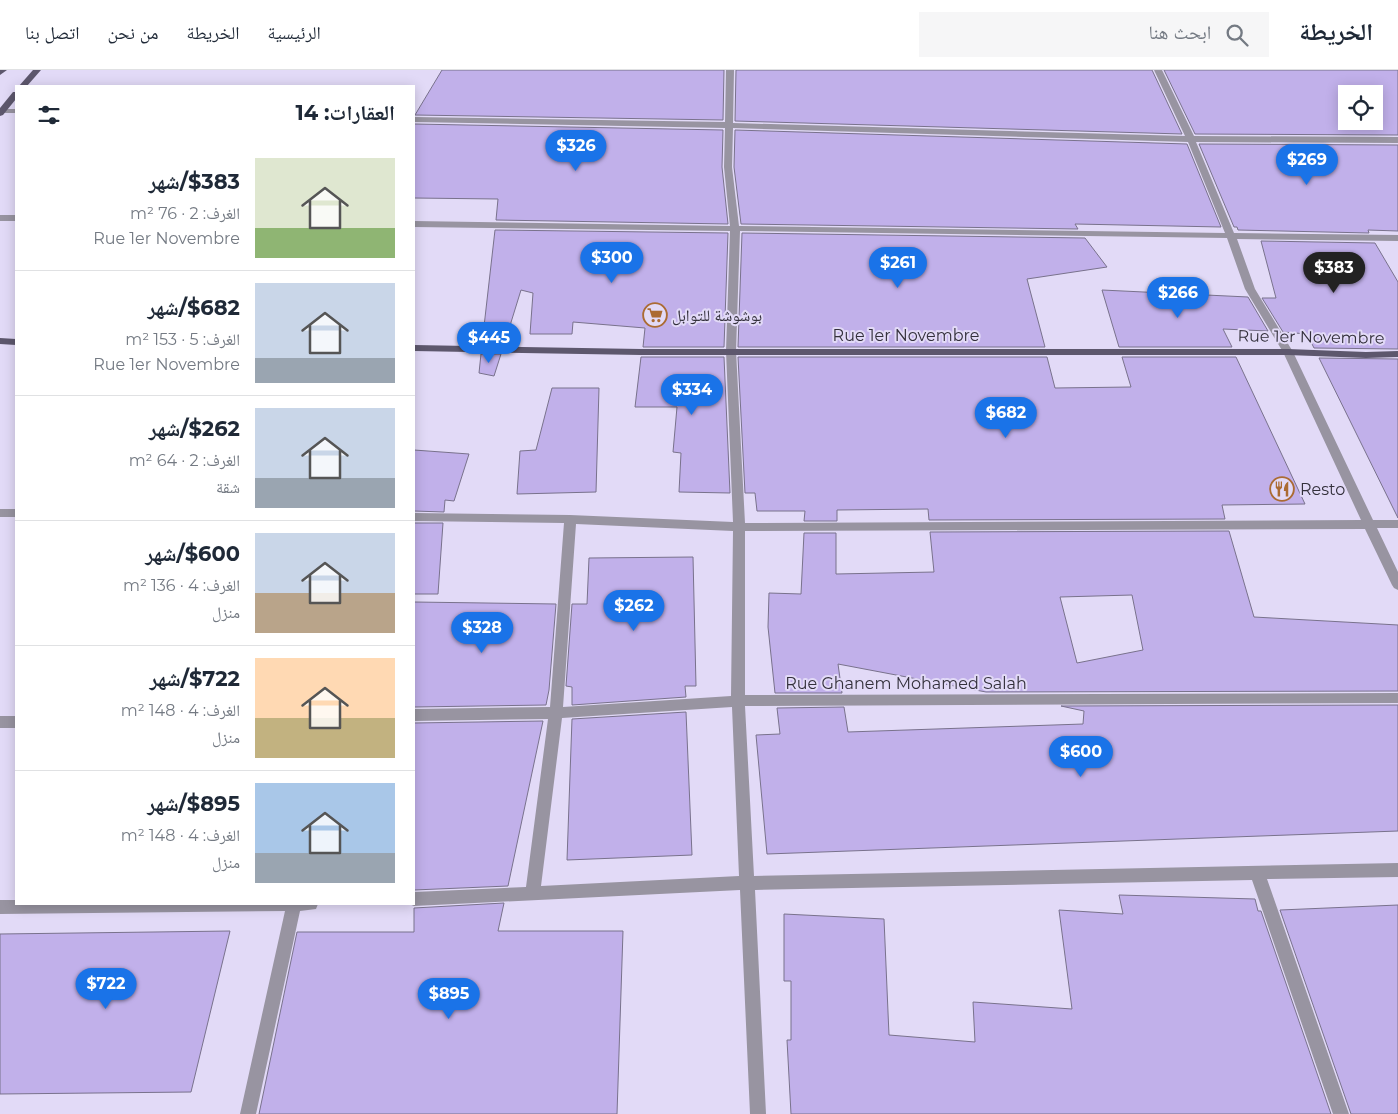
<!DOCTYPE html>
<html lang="ar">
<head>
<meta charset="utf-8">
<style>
	body { margin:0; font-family:Montserrat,"Noto Naskh Arabic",sans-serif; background:#f6f6f7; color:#1f2937; direction:rtl; height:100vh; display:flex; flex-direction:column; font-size:19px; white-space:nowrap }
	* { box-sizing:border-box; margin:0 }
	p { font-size:16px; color:#747a83 }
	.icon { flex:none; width:28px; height:28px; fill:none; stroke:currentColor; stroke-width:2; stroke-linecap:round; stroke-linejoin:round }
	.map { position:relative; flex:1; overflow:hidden; direction:ltr }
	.drawer { position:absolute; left:15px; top:15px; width:400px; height:820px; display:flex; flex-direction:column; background:#fff; border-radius:0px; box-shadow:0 2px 12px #0003; direction:rtl }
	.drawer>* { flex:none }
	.fabs { position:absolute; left:1338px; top:15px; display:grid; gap:10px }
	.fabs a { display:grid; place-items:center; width:45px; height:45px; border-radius:0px; background:#fff; box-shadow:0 2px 12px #0003; font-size:25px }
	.price { position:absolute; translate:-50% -42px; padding:0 11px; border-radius:18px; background:#1a73e8; color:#fff; font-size:16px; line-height:32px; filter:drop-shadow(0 1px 2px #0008) }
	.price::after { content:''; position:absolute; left:50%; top:30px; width:15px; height:11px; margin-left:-8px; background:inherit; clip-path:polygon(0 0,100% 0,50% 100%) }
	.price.on { background:#222; color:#fff }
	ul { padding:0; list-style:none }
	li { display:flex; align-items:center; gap:15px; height:125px; padding:0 20px }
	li+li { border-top:1px solid #e0e1e3 }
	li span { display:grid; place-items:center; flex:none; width:140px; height:100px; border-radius:0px; color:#555 }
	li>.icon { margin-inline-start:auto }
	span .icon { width:60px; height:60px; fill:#fffc; stroke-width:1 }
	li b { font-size:21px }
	h2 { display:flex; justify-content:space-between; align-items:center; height:60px; padding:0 20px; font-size:21px }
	header { display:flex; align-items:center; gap:30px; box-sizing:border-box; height:70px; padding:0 25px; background:#fff; border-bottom:1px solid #e0e1e3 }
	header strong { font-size:24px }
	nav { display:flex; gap:28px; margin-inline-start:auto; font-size:18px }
	.search { width:350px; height:45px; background:#f6f6f7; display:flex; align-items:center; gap:12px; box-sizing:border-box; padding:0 18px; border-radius:0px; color:#747a83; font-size:19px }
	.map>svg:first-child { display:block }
</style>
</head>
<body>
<header>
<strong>الخريطة</strong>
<div class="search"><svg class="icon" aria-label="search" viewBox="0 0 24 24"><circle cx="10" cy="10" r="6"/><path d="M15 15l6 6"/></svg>ابحث هنا</div>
<nav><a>الرئيسية</a><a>الخريطة</a><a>من نحن</a><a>اتصل بنا</a></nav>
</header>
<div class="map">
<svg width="1398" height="1044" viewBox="0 0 1398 1044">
	<rect width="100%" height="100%" fill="#e2daf7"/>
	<!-- building -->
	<g fill="#c1b0ea" stroke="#79728c" fill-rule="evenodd">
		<path d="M442,0H724L723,50L415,45Z"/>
		<path d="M736,0H1152L1182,64L735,51Z"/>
		<path d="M1164,0H1398V65L1195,64ZM1346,24H1374V51H1346Z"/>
		<path d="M414,54L723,60L722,97L728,154L496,150L498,129L414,128Z"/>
		<path d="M735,60L1187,74L1221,157L1075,154L1078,159L741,154L734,97Z"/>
		<path d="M1199,74L1398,75V161L1368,160L1369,163L1238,160L1237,157H1234Z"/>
		<path d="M495,160L728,163L724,277H643L645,258L573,252L572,264H530L533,223L521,220L504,275L482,274Z"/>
		<path d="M742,163L1085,168L1107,197L1027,209L1045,277H738Z"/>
		<path d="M1261,171L1375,173L1398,212V279L1314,278L1307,264L1283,262L1262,228H1276Z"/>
		<path d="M1102,220L1248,227L1268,261L1223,259L1232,277H1119Z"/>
		<path d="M481,284H501L494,306L479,303Z"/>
		<path d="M641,287H724L730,423L679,422L681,383L673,382L677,337H635Z"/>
		<path d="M738,287H1047L1055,318L1131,317L1122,287H1236L1305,434L1222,435L1225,449L929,450L928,439L837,440V451H804L805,441H757L755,423H745Z"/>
		<path d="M1319,288L1398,289V448Z"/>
		<path d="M552,318H599L596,422L517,424L520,381L536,380Z"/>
		<path d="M414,380L469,384L454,431L445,430L444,442L414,441Z"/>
		<path d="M414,453H443L438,524H414Z"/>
		<path d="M1229,461L1254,547L1398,555V621L986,622L838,594L842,623H775L768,557L769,523L801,524L804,463H836V504L934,502L930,462ZM1132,525L1143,580L1077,593L1060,527Z"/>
		<path d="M693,487L696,616H685L686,627L572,635V617L566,616L572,534H587L589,488Z"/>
		<path d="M414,532L556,534L549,620L546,635L414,637Z"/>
		<path d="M1398,635V761L767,784L756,665L780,664L777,638L844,637L848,662L1083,654L1084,641L1061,636Z"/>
		<path d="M686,642L692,785L567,790L572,649Z"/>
		<path d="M543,651L508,816L414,820V653Z"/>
		<path d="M1119,825L1255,829L1258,841H1261L1331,1044H791L787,970H791V911H784V844L884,849L889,965L975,972L973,932L1072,939L1059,840L1123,844Z"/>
		<path d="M504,833L498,861H623L617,1044H259L297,862H414V838Z"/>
		<path d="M1398,835V1044H1351L1280,840Z"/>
		<path d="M230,861L191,1022L0,1024V864Z"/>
	</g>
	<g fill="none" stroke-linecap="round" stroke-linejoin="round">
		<!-- minor -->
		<g fill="#9894a1" fill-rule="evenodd">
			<path d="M726,0H734L733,53L1185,66L1154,0H1162L1194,66L1398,67V73L1196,72L1234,163L1398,165V171L1237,169L1255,219L1293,282L1373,450H1398V458H1377L1398,502V520L1394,518L1392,515L1365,459L745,461V625L1398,623V633L745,636L754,806L1398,793V807L1267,809L1349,1044H1333L1252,810L755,820L766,1044H750L740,820L414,836L409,834H414V822L526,817L548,649L414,651V639L550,637L564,453L414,451V443L570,445L733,452L726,281L730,161L414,157V151L730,156L724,97L725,58L414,52V47L725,52ZM733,58L1188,72L1225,163L739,156L732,97ZM740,161L1227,168L1245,219L1283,282L1361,450L745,453L736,281ZM576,454L733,461L731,626L563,637ZM732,637L739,806L541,816L562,648Z"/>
			<rect x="0" y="39" width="16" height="4"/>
			<rect x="0" y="145" width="16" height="6"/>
			<rect x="0" y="439" width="16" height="8"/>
			<rect x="0" y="646" width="16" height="12"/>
			<path d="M0,830H16V834H318L316,839L300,841L256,1044H240L285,841L0,844Z"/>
		</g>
		<!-- major -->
		<g fill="#5d576d" fill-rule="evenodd">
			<path d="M0,0H7L0,5Z"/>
			<path d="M33,0H41L27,16H19Z"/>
			<path d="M13,22H16V29L3,45L0,46V38Z"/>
			<path d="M0,268L16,269V275L0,274Z"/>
			<path d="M414,275L641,279H1288L1366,282L1398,281V287L1366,288L1288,285H641L414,281Z"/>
		</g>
	</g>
	<!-- icons -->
	<defs>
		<g id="supermarket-ring" transform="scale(1.25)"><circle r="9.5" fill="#e2daf7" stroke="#ab6b33" stroke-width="1.5"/><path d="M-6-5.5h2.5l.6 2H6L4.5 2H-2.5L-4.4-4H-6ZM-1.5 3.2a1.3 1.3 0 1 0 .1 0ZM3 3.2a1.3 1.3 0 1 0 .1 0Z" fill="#ab6b33"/></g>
		<g id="restaurant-ring" transform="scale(1.25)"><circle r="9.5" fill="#e2daf7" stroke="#ab6b33" stroke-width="1.5"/><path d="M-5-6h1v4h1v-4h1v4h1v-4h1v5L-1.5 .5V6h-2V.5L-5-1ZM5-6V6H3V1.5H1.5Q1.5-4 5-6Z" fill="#ab6b33"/></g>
	</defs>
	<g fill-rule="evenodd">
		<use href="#supermarket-ring" x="655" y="245"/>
		<use href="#restaurant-ring" x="1282" y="419"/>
	</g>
	<g text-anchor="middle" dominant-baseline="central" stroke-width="4" stroke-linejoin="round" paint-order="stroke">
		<!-- poi labels -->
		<g font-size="16" fill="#33303b" stroke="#e2daf7" text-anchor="start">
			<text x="672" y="245">بوشوشة للتوابل</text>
			<text x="1300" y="419">Resto</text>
		</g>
		<!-- street labels -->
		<g font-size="16" fill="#33303b" stroke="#e2daf7">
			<text x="906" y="265">Rue 1er Novembre</text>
			<text transform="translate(1311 267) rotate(1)">Rue 1er Novembre</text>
			<text x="906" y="613">Rue Ghanem Mohamed Salah</text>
		</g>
	</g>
</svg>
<div class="fabs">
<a><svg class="icon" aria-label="locate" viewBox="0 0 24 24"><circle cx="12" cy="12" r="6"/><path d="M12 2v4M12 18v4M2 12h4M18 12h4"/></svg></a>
</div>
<b class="price" style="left:576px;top:102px">$326</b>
<b class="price" style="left:1307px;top:116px">$269</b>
<b class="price" style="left:612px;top:214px">$300</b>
<b class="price" style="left:898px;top:219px">$261</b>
<b class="price on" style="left:1334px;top:224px">$383</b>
<b class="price" style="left:1178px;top:249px">$266</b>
<b class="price" style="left:489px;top:294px">$445</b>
<b class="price" style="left:692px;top:346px">$334</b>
<b class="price" style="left:1006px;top:369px">$682</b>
<b class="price" style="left:634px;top:562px">$262</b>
<b class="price" style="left:482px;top:584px">$328</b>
<b class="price" style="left:1081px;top:708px">$600</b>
<b class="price" style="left:106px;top:940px">$722</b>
<b class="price" style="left:449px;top:950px">$895</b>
<section class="drawer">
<h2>العقارات: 14<svg class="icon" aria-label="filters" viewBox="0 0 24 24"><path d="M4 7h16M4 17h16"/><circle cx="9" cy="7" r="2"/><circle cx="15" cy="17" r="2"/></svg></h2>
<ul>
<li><span style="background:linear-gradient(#dfe7d0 70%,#8fb573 0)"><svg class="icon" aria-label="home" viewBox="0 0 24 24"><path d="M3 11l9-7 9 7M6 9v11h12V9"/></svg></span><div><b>$383/شهر</b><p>الغرف: 2 · 76 m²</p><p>Rue 1er Novembre</p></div></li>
<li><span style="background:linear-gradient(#c9d6e8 75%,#9aa5b1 0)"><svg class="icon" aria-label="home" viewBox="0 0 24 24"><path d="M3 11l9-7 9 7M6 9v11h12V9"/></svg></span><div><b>$682/شهر</b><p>الغرف: 5 · 153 m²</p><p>Rue 1er Novembre</p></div></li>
<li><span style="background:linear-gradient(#c9d6e8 70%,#9aa5b1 0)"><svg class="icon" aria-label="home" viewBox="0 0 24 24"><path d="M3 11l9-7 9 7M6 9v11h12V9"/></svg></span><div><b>$262/شهر</b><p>الغرف: 2 · 64 m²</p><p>شقة</p></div></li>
<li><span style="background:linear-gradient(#c9d6e8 60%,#b9a48a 0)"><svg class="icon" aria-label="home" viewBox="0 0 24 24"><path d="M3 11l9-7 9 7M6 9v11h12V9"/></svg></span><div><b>$600/شهر</b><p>الغرف: 4 · 136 m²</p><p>منزل</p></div></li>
<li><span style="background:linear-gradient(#ffd9b3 60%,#c2b280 0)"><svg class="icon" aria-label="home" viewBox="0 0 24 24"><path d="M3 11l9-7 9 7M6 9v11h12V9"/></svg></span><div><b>$722/شهر</b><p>الغرف: 4 · 148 m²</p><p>منزل</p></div></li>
<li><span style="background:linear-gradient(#a9c7e8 70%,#9aa5b1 0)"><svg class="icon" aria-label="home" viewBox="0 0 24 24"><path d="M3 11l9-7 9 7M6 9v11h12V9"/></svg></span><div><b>$895/شهر</b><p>الغرف: 4 · 148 m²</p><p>منزل</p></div></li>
</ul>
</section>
</div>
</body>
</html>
